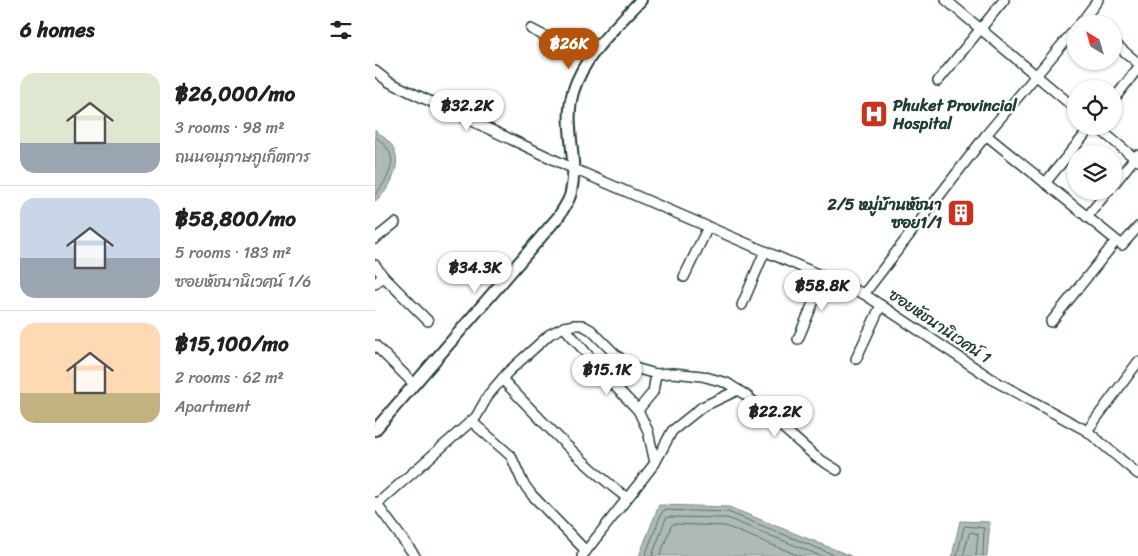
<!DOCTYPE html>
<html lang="en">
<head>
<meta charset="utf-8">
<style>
	body { margin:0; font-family:Sriracha,"Playpen Sans Thai",sans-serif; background:#f6f6f6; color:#202124; height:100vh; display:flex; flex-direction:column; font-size:19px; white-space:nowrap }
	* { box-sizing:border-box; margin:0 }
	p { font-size:16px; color:#757577 }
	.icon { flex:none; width:28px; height:28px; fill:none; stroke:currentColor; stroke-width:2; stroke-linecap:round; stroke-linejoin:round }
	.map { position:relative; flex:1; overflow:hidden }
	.side { display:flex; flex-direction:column; background:#fff; width:375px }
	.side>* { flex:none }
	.needle { width:32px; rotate:323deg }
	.buttons { position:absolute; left:692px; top:15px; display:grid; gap:10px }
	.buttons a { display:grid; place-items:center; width:55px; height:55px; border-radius:50%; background:#fff; box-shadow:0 1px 4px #0004; font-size:25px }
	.price { position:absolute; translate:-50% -42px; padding:0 11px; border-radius:18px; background:#fff; color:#222; font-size:16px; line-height:32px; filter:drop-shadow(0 1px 2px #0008) }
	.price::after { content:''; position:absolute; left:50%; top:30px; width:15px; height:11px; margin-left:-8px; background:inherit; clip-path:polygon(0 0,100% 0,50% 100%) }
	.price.selected { background:#b45309; color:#fff }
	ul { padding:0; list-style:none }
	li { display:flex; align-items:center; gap:15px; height:125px; padding:0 20px }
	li+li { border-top:1px solid #e0e0e0 }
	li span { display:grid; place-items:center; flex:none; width:140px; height:100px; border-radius:15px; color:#555 }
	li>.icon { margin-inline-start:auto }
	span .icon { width:60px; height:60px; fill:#fffc; stroke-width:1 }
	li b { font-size:21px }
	h2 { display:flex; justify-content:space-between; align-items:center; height:60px; padding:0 20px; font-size:21px }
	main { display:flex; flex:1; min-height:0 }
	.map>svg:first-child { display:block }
</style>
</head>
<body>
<main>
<section class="side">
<h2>6 homes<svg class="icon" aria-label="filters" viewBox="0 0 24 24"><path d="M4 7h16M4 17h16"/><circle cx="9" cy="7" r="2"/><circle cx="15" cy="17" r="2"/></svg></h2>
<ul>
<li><span style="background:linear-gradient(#dfe7d0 70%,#9aa5b1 0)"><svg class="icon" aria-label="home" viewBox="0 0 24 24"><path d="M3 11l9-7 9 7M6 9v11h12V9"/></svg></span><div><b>฿26,000/mo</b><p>3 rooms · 98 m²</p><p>ถนนอนุภาษภูเก็ตการ</p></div></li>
<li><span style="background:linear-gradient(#c9d6e8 60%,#9aa5b1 0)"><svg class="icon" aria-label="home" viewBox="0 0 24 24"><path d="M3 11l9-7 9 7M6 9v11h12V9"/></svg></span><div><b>฿58,800/mo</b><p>5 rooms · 183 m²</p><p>ซอยหัชนานิเวศน์ 1/6</p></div></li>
<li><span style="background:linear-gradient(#ffd9b3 70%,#c2b280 0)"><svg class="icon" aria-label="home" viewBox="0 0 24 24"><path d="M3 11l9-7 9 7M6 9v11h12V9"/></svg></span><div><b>฿15,100/mo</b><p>2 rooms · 62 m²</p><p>Apartment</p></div></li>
</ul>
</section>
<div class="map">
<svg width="763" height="556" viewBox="0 0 763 556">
	<rect width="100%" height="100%" fill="#fff"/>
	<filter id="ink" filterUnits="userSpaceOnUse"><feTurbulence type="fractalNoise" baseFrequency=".02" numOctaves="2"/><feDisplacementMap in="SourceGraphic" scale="10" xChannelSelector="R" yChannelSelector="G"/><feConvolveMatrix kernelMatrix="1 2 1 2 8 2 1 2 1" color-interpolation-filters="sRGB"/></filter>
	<g filter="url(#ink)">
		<!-- water -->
		<g fill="#afbab7" stroke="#758883">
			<path d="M0,130C6,135 16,142 19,149C27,166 14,192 0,201Z"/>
			<path d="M284,505L354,507L476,556H264Z"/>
			<path d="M585,521L615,522L612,556H577Z"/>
		</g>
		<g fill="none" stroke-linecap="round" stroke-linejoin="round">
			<!-- shore -->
			<g stroke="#596f68" stroke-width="1">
				<path d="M0,136C5,141 11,145 14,151C22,165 9,185 0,195"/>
				<path d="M270,556L287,512L289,510L353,512L462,556"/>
				<path d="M277,556L291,518L294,517L352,518L446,556"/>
				<path d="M285,556L296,526L299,524L350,526L425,556"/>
				<path d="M582,556L589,527L591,526L609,528L608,556"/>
				<path d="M588,556L594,534L596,532L603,534L601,556"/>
			</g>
			<!-- minor casing -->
			<g stroke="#1f3d34" stroke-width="12">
				<g id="minor">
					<path d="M571,0L701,109"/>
					<path d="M705,24L723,0"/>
					<path d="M156,29L183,43L217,55"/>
					<path d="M739,43L763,63"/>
					<path d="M0,71L14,82L199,169L489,294L620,381L712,431L763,474"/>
					<path d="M563,81L629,0"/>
					<path d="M739,99L763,68"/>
					<path d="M721,126L763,161"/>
					<path d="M611,135L747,245L763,227"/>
					<path d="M670,183L717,126"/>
					<path d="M739,184L762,155"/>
					<path d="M712,217L733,191"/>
					<path d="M0,239L20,223"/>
					<path d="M0,265L8,276L0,284"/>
					<path d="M8,276L53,321"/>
					<path d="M309,277L333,227"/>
					<path d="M489,294L611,135L701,28"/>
					<path d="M367,305L390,251"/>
					<path d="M676,322L741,241"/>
					<path d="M189,327L235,381L263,410L273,431L280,463"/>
					<path d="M423,339L449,277"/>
					<path d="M0,345L39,384"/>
					<path d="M481,359L506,305"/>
					<path d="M127,379C167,421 206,463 252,498"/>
					<path d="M263,410L278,392L281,374"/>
					<path d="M96,421L136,456L148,483L157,495L211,551"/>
					<path d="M712,431L763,362"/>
					<path d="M0,502L40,556"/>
					<path d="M2,504L101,417L114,394L133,372L175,334L189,327L199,325H207L216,330L241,355L256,367L281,374L298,373L327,376L352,383L372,396L441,457L462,470"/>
					<path d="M207,556L280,463L297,431L327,407L363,390"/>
				</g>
			</g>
			<!-- tertiary casing -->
			<g stroke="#1f3d34" stroke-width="14">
				<path id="tertiary" d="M0,430L184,216C188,209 195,200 196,192C204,159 188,126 198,92C209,55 240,28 266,0"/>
			</g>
			<!-- minor -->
			<use href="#minor" stroke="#fff" stroke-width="9"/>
			<!-- tertiary -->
			<use href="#tertiary" stroke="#fff" stroke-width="10"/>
		</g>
	</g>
	<!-- icons -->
	<defs>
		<g id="hospital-square" transform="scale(1.4375)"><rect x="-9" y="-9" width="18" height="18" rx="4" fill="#c8321e" stroke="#fff"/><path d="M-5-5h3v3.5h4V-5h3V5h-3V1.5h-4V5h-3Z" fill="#fff"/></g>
		<g id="building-square" transform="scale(1.4375)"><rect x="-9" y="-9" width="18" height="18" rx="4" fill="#c8321e" stroke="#fff"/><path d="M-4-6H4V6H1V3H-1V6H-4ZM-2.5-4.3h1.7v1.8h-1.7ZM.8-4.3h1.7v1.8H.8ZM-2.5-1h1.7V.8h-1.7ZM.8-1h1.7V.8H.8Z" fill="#fff"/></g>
	</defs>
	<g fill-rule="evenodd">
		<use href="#hospital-square" x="499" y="114"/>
		<use href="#building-square" x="586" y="213"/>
	</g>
	<g text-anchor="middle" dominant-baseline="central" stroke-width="4.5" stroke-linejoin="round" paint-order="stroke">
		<!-- poi labels -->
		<g font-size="16" font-weight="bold" fill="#1f3d34" stroke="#fff" text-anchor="start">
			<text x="518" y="105">Phuket Provincial<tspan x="518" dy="18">Hospital</tspan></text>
			<text x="567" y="204" text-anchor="end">2/5 หมู่บ้านหัชนา<tspan x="567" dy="18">ซอย1/1</tspan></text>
		</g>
		<!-- street labels -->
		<g font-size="16" fill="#1f3d34" stroke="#fff">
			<text transform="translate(565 326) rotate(34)">ซอยหัชนานิเวศน์ 1</text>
		</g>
	</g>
</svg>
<div class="buttons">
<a><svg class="needle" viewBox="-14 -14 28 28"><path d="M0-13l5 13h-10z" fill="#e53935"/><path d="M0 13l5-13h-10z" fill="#757577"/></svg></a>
<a><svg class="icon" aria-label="locate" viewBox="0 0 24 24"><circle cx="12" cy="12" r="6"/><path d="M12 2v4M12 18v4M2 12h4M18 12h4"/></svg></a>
<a><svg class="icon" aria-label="layers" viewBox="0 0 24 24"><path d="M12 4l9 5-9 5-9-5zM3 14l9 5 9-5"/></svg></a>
</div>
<b class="price selected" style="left:194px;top:70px">฿26K</b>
<b class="price" style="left:92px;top:132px">฿32.2K</b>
<b class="price" style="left:100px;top:294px">฿34.3K</b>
<b class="price" style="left:447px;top:312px">฿58.8K</b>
<b class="price" style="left:232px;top:396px">฿15.1K</b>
<b class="price" style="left:400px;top:438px">฿22.2K</b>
</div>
</main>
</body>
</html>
